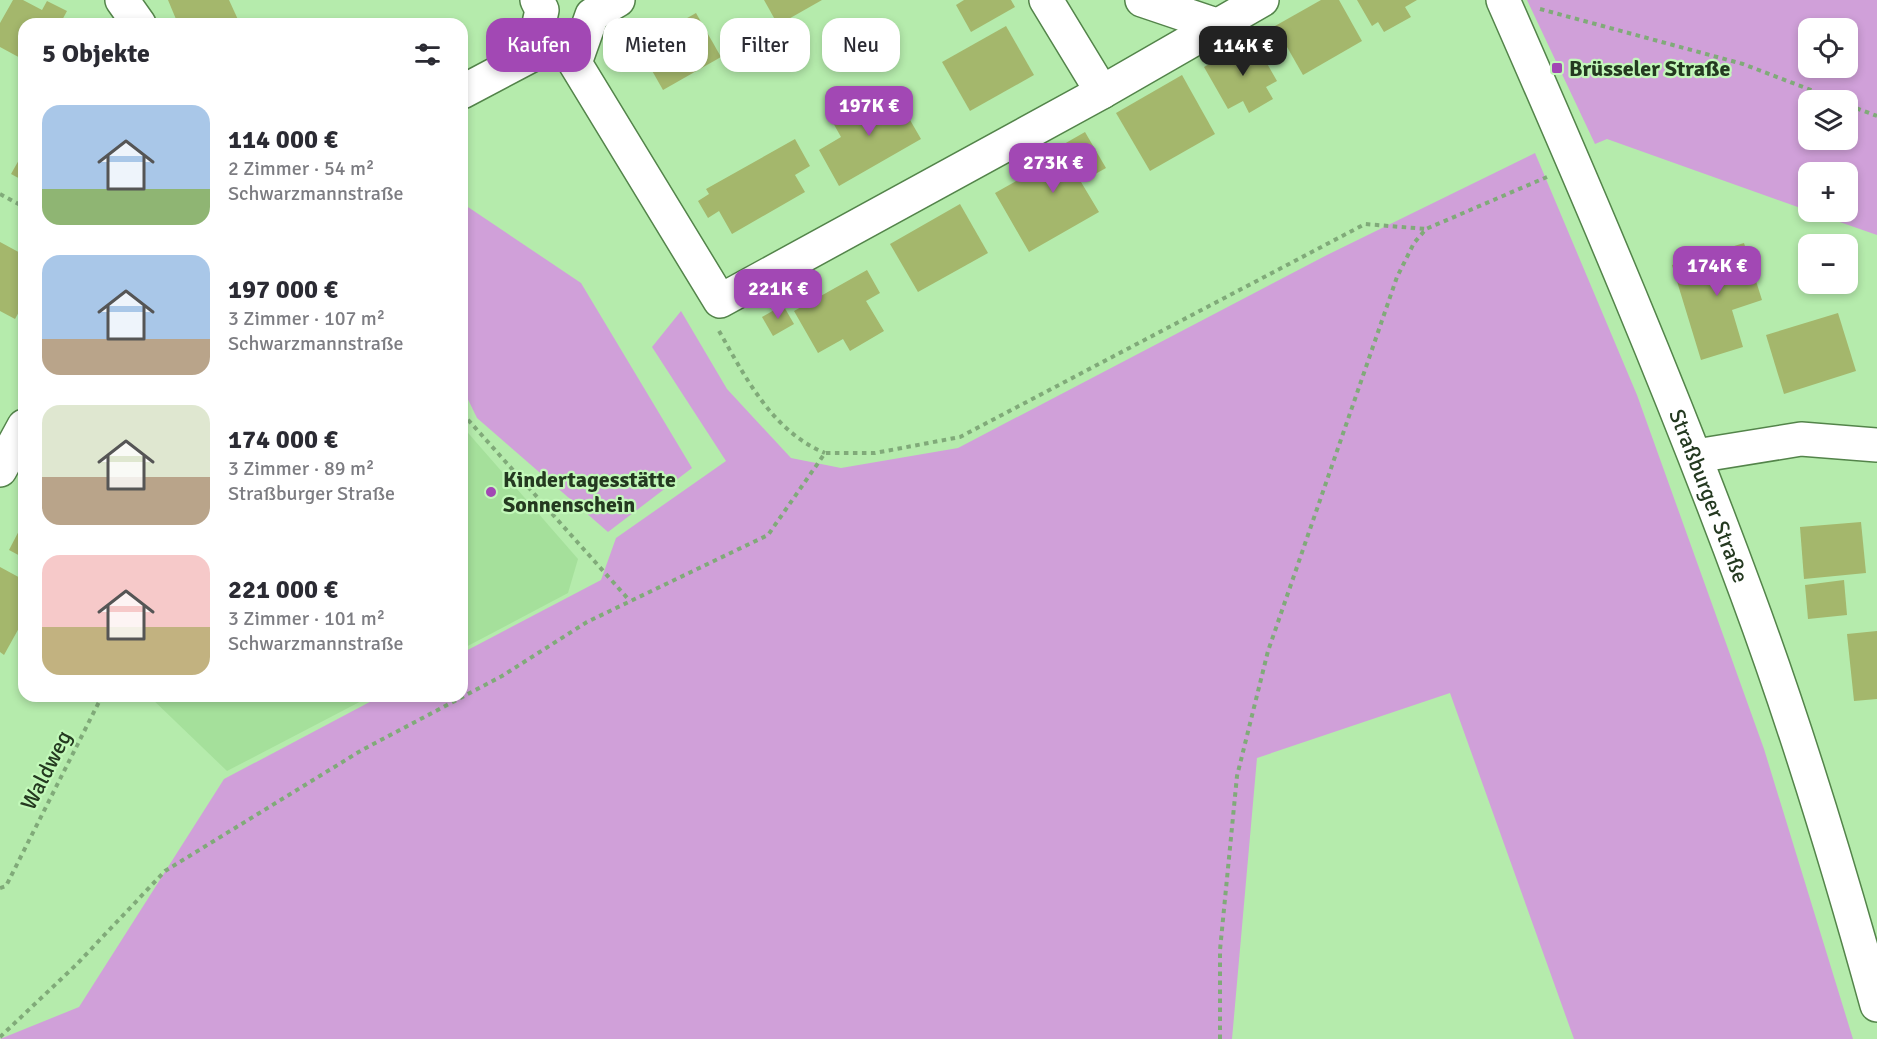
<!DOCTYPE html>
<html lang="de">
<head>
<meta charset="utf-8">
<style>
	body { margin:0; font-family:Signika,sans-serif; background:#f7f7f7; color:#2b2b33; height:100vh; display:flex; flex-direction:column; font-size:22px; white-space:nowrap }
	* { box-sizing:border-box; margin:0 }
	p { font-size:20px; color:#7c7c81 }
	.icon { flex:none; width:33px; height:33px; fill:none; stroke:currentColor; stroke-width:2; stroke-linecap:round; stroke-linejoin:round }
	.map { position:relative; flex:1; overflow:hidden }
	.side { position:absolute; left:18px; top:18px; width:450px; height:684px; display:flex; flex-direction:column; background:#fff; border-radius:18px; box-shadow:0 3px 9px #0003 }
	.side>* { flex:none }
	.top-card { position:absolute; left:486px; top:18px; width:570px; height:54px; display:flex; gap:12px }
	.controls { position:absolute; left:1798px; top:18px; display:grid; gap:12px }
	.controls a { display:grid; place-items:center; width:60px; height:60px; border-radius:12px; background:#fff; box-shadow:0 3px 9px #0003; font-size:30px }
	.price { position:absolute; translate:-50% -51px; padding:0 14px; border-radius:12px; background:#a248b4; color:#fff; font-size:20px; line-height:39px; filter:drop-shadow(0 2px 3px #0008) }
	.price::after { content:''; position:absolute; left:50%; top:36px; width:18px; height:14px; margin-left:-9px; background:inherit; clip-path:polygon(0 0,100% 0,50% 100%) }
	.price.selected { background:#222; color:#fff }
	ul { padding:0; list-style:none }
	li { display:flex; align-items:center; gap:18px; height:150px; padding:0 24px }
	li span { display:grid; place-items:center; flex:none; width:168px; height:120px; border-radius:18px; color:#555 }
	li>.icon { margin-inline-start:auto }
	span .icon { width:72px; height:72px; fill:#fffc; stroke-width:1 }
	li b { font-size:26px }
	h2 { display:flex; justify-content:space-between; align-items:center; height:72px; padding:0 24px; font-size:26px }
	.chip { padding:0 21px; border-radius:18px; background:#fff; box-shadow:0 3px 9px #0003; font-size:21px; line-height:54px }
	.chip.selected { background:#a248b4; color:#fff }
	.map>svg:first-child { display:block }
</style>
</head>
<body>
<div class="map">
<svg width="1877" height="1039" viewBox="0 0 1877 1039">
	<rect width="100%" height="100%" fill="#b5ebac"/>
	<!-- built -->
	<g fill="#a5e09b">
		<path d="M462,426L578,559L568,593L462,649Z"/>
		<path d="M149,696H371L227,771Z"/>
	</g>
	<!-- green -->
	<g fill="#d0a0d9" fill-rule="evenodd">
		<path d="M1527,0H1877V235L1811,212H1848V172H1809V211L1607,139L1595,144ZM1809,28H1848V68H1809ZM1809,100H1848V140H1809Z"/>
		<path d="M1535,153L1637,395L1764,749L1853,1039H1574L1450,693L1257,758L1232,1039H0L79,1007L224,779L381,696H462V653L601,580L616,538L726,461L652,347L681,311L727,389L791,458L841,468L958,448L1327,255Z"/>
		<path d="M462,203L581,283L692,468L608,532L477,418L462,387Z"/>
	</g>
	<!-- building -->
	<g fill="#a4b76c">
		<path d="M13,0H23L42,10L47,1L67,11L60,24H24V60L0,47V23Z"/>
		<path d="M168,0H229L240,24H178Z"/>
		<path d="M764,0H822L778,25Z"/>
		<path d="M964,0H1011L1015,7L971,32L956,5Z"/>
		<path d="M1321,0H1339L1362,41L1303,75L1275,26Z"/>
		<path d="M1357,0H1417L1405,7L1411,17L1384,32L1378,22L1372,26Z"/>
		<path d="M696,13L721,57L663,90L638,46Z"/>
		<path d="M1006,26L1034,75L970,111L942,62Z"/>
		<path d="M1253,39L1277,81L1266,87L1273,99L1249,113L1243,101L1228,109L1204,67Z"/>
		<path d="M1182,75L1215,134L1150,171L1116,113Z"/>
		<path d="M891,87L921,139L839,186L819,150L841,137L832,121Z"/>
		<path d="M1085,132L1106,168L1081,182L1099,212L1029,252L995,193L1055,159L1050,152Z"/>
		<path d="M795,139L810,166L795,175L805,192L732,234L719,211L708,218L698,201L709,194L706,189Z"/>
		<path d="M24,151V181L11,174Z"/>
		<path d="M960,204L988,253L918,292L890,244Z"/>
		<path d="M0,242L24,255V303L15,319L0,311Z"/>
		<path d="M1744,243L1762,300L1732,310L1743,347L1701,360L1672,265Z"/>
		<path d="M867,270L880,293L866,301L884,331L850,351L843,339L818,353L794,311Z"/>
		<path d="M783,305L794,324L773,336L762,317Z"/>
		<path d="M1838,313L1856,371L1784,394L1766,335Z"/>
		<path d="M24,521V558L9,550Z"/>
		<path d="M1861,522L1866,573L1804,579L1800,527Z"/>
		<path d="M0,567L24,580V619L4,655L0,652Z"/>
		<path d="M1844,580L1847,615L1808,619L1805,585Z"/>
		<path d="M1877,631V699L1854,701L1847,634Z"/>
	</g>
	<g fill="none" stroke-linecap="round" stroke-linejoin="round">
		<!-- minor casing -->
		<g stroke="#53844a" stroke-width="36">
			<g id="minor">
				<path d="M122,0L139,24"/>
				<path d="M618,0L592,15L575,63L720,301L1102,92"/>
				<path d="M1046,0L1102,92L1262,0"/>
				<path d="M1142,0L1216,25"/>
				<path id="s1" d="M1503,0C1589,196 1673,393 1747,594C1797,729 1839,867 1877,1005"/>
				<path d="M462,92L532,55L542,10L537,0"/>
				<path d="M1696,456L1801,439L1877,445"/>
				<path d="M0,470L24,426"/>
			</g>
		</g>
		<!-- path -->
		<g stroke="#80aa79" stroke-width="4" stroke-dasharray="4.5 4.5" stroke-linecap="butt">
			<path d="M1540,9L1743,64L1837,100"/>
			<path d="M1848,105L1877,116"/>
			<path d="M0,194L24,207"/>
			<path d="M719,331C746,378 772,431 825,453"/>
			<path d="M462,413L630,601"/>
			<path d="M0,888L6,886L102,696"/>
			<path d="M0,1037L76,965L165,871L362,750L502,676L587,622L768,535L825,453H875L960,437L1365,224L1426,229"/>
			<path d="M1220,1039V950L1237,776L1268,651L1397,277L1414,243L1426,229L1547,177"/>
		</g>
		<!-- minor -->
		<use href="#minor" stroke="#fff" stroke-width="33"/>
	</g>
	<!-- markers -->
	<g fill="#a248b4" stroke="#c2f8b9" stroke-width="2">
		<rect x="1551" y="62" width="12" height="12" rx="3"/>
		<circle cx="491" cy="492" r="6"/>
	</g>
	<g text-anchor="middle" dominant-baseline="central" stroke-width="4.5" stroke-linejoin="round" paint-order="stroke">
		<!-- poi labels -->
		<g font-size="22" font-weight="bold" fill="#243920" stroke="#c2f8b9" text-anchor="start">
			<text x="1569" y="68">Brüsseler Straße</text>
			<text x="503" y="479">Kindertagesstätte<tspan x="503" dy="25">Sonnenschein</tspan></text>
		</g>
		<!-- street labels -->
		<g font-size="22" fill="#243920" stroke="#c2f8b9">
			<text stroke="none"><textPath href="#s1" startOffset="537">Straßburger Straße</textPath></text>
			<text transform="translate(46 770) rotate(-63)">Waldweg</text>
		</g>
	</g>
</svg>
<div class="controls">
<a><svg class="icon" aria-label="locate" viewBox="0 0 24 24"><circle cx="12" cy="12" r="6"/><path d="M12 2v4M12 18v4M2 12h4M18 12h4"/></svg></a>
<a><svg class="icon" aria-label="layers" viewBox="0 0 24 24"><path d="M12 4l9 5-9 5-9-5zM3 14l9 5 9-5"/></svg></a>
<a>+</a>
<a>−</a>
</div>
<b class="price selected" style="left:1243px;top:77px">114K €</b>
<b class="price" style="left:869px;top:137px">197K €</b>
<b class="price" style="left:1053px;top:194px">273K €</b>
<b class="price" style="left:1717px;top:297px">174K €</b>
<b class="price" style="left:778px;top:320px">221K €</b>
<div class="top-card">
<a class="chip selected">Kaufen</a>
<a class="chip">Mieten</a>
<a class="chip">Filter</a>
<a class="chip">Neu</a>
</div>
<section class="side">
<h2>5 Objekte<svg class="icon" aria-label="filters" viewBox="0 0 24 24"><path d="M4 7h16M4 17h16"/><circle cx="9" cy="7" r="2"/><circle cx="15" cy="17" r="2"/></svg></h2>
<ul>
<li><span style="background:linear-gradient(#a9c7e8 70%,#8fb573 0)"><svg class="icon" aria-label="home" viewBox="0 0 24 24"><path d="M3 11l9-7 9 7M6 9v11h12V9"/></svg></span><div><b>114 000 €</b><p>2 Zimmer · 54 m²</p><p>Schwarzmannstraße</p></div></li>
<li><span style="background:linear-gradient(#a9c7e8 70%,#b9a48a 0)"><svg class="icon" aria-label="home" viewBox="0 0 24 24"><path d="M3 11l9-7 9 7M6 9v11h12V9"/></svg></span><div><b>197 000 €</b><p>3 Zimmer · 107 m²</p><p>Schwarzmannstraße</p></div></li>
<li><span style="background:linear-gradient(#dfe7d0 60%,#b9a48a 0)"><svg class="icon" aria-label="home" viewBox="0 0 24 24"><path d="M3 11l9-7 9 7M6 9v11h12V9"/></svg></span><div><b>174 000 €</b><p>3 Zimmer · 89 m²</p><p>Straßburger Straße</p></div></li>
<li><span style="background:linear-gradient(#f6c9c9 60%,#c2b280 0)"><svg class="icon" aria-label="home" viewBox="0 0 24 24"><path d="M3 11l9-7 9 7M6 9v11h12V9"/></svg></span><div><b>221 000 €</b><p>3 Zimmer · 101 m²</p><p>Schwarzmannstraße</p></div></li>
</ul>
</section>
</div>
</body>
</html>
